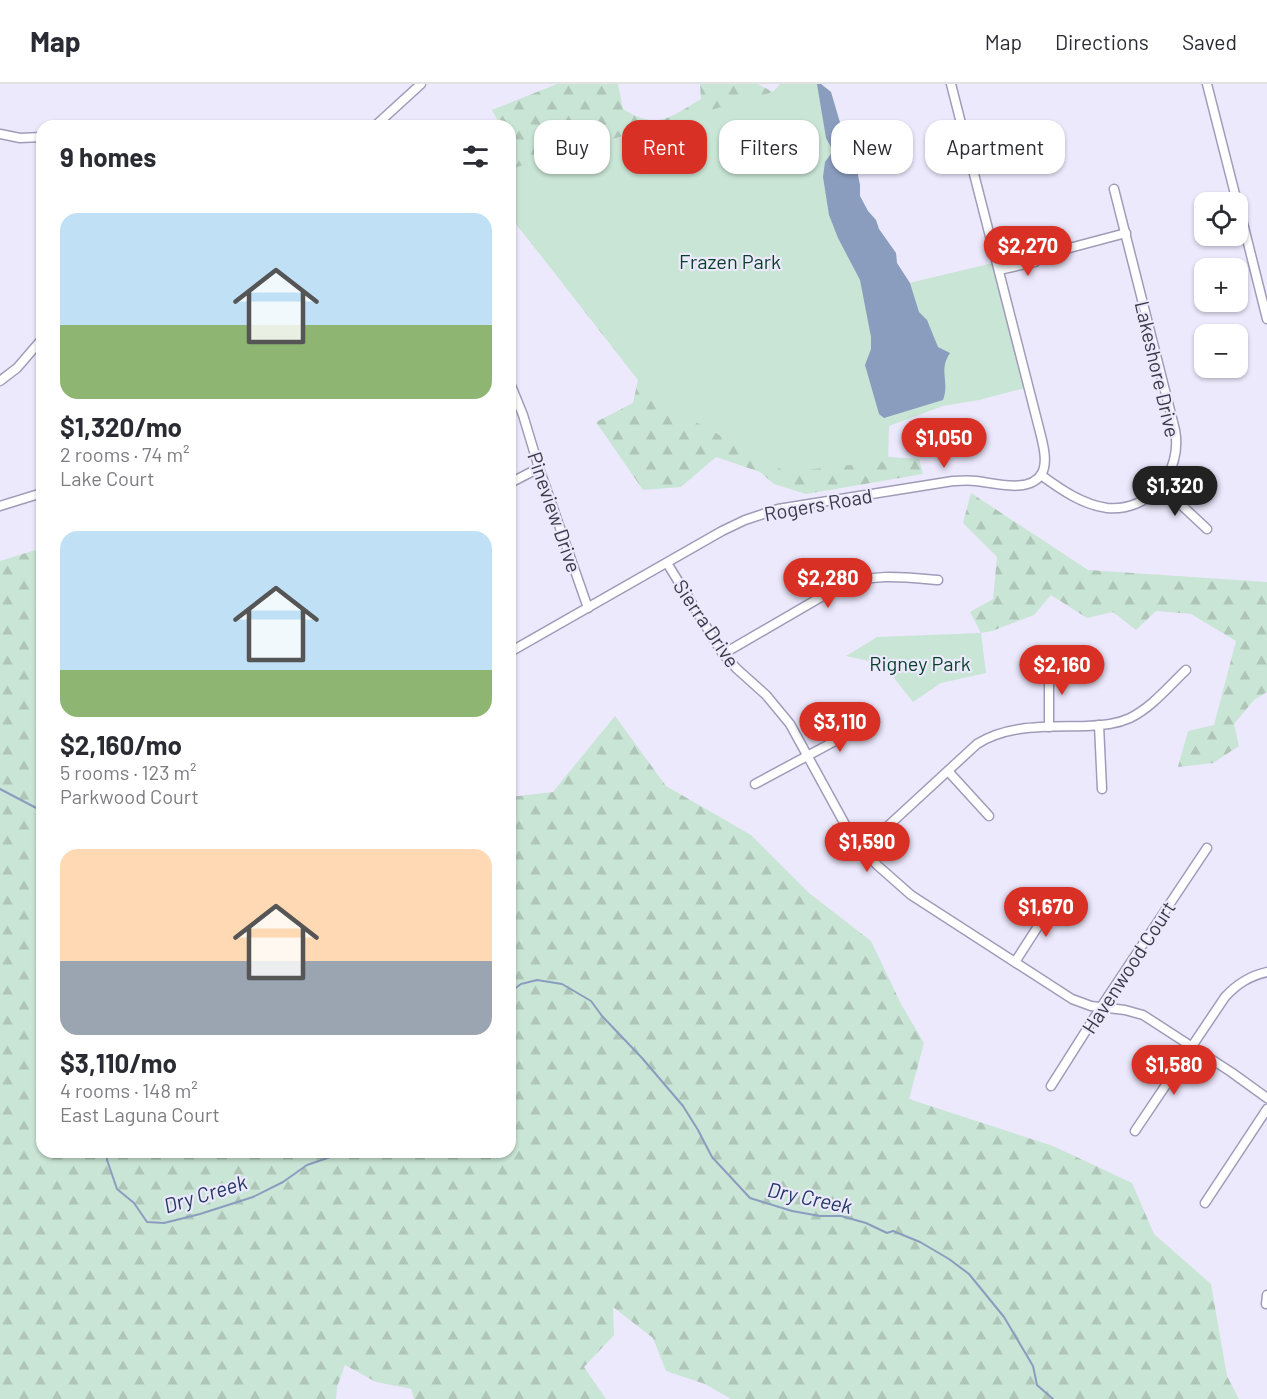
<!DOCTYPE html>
<html lang="en">
<head>
<meta charset="utf-8">
<style>
	body { margin:0; font-family:Barlow,sans-serif; background:#f2f2f3; color:#2b2b33; height:100vh; display:flex; flex-direction:column; font-size:22px; white-space:nowrap }
	* { box-sizing:border-box; margin:0 }
	p { font-size:20px; color:#7c7c81 }
	.icon { flex:none; width:33px; height:33px; fill:none; stroke:currentColor; stroke-width:2; stroke-linecap:round; stroke-linejoin:round }
	.map { position:relative; flex:1; overflow:hidden }
	.sheet { position:absolute; left:36px; top:36px; width:480px; height:1038px; display:flex; flex-direction:column; background:#fff; border-radius:18px; box-shadow:0 2px 4px #0004 }
	.sheet>* { flex:none }
	.guide { position:absolute; left:534px; top:36px; width:570px; height:54px; display:flex; gap:12px }
	.tools { position:absolute; left:1194px; top:108px; display:grid; gap:12px }
	.tools a { display:grid; place-items:center; width:54px; height:54px; border-radius:12px; background:#fff; box-shadow:0 2px 4px #0004; font-size:30px }
	.price { position:absolute; translate:-50% -51px; padding:0 14px; border-radius:21px; background:#d93025; color:#fff; font-size:20px; line-height:39px; filter:drop-shadow(0 2px 3px #0008) }
	.price::after { content:''; position:absolute; left:50%; top:36px; width:18px; height:14px; margin-left:-9px; background:inherit; clip-path:polygon(0 0,100% 0,50% 100%) }
	.price.on { background:#222; color:#fff }
	ul { padding:0; list-style:none }
	li { display:grid; align-content:center; gap:12px; height:318px; padding:0 24px }
	li span { display:grid; place-items:center; height:186px; border-radius:18px; color:#555 }
	li>.icon { margin-inline-start:auto }
	span .icon { width:108px; height:108px; fill:#fffc; stroke-width:1 }
	li b { font-size:26px }
	h2 { display:flex; justify-content:space-between; align-items:center; height:72px; padding:0 24px; font-size:26px }
	.chip { padding:0 21px; border-radius:18px; background:#fff; box-shadow:0 2px 4px #0004; font-size:21px; line-height:54px }
	.chip.on { background:#d93025; color:#fff }
	header { display:flex; align-items:center; gap:36px; box-sizing:border-box; height:84px; padding:0 30px; background:#fff; border-bottom:2px solid #e1e1e2 }
	header strong { font-size:28px }
	nav { display:flex; gap:33px; margin-inline-start:auto; font-size:21px }
	.map>svg:first-child { display:block }
</style>
</head>
<body>
<header>
<strong>Map</strong>
<nav><a>Map</a><a>Directions</a><a>Saved</a></nav>
</header>
<div class="map">
<svg width="1267" height="1315" viewBox="0 0 1267 1315">
	<defs>
		<pattern id="forest-firs" width="22" height="20" patternUnits="userSpaceOnUse" patternTransform="scale(1.5)"><rect width="22" height="20" fill="#c9e5d5"/><path d="M5 1l3.5 6h-7zM16 11l3.5 6h-7z" fill="#aec5b8"/></pattern>
	</defs>
	<rect width="100%" height="100%" fill="#ede9fd"/>
	<!-- forest -->
	<g fill="url(#forest-firs)">
		<path d="M557,0H618L623,25C658,47 670,33 701,15L700,0H758L773,8L780,0H817L876,372L919,375L923,390L806,410L774,400L760,388L716,373L681,403L643,406L596,338L633,319L638,296L510,132V64L512,62L510,58V42H501L492,26Z"/>
		<path d="M971,409L1088,486L1267,498V608L1254,616L1234,640L1239,662L1213,679L1178,683L1188,647L1214,641L1236,557L1191,530L1156,527L1136,546L1113,528L1087,534L1051,511L1034,531L992,547L981,549L970,528L993,515L997,473L963,439Z"/>
		<path d="M42,464V1068H510V713L553,708L615,632L666,702L751,751L809,809L871,857L901,920L924,959L909,1015L1053,1062L1132,1099L1154,1150L1211,1200L1227,1292L1239,1315H731L705,1300L666,1287L653,1254L613,1223L614,1251L584,1283L606,1315H414L411,1305L376,1298L345,1281L337,1303L336,1315H0V477Z"/>
	</g>
	<!-- green -->
	<g fill="#c9e5d5">
		<path d="M800,0H821L831,8L841,42L843,62L854,72L860,101V112L868,127L876,136L879,145L896,169L897,179L909,199L997,178L1029,303L979,316L943,322L889,342L888,377L786,388L654,315L510,132V85Z"/>
		<path d="M981,549L986,589L941,599L913,618L883,580L846,572L877,553Z"/>
	</g>
	<!-- water -->
	<path fill="#8b9dbf" d="M817,0H821L831,8L841,42L843,62L854,72L860,101V112L868,127L876,136L879,145L896,169L897,179L910,199L919,228L927,236L938,263L950,269C938,287 950,298 943,316L884,334L879,330L865,281L871,265V253L860,196L838,154L829,131L823,93L825,78L833,67L826,54Z"/>
	<g fill="none" stroke-linecap="round" stroke-linejoin="round">
		<!-- stream -->
		<g stroke="#8b9dbf" stroke-width="2">
			<path d="M0,705L42,727"/>
			<path d="M510,908L521,900L537,896L562,900L591,917L602,932L642,974L683,1022L698,1046L712,1073L750,1114L792,1127L820,1132H841L866,1139L887,1149L893,1147L920,1158L949,1175L969,1190L1004,1233L1033,1282L1037,1301L1053,1315"/>
			<path d="M107,1068V1076L117,1105L134,1119L147,1138L164,1139L200,1130L253,1113L283,1098L307,1081L345,1068"/>
		</g>
		<!-- street casing -->
		<g stroke="#a19bb9" stroke-width="11">
			<g id="street">
				<path d="M1207,0L1237,118"/>
				<path d="M375,42L421,0"/>
				<path d="M0,50L20,54L42,53"/>
				<path d="M1238,119L1267,235"/>
				<path d="M997,178L1034,169L1043,171L1126,149"/>
				<path d="M999,186L1035,178L1043,171"/>
				<path d="M0,297L17,284L42,255"/>
				<path d="M510,299L523,331L539,384L588,524"/>
				<path d="M1041,391C1060,405 1083,421 1107,424C1150,428 1183,388 1175,346L1114,105"/>
				<path d="M510,399L539,384"/>
				<path d="M1161,402L1207,445"/>
				<path d="M0,422L42,409"/>
				<path d="M667,479L723,570L737,585L766,611L790,640L847,744L877,781L911,811L1072,915L1091,922L1125,926L1143,931L1231,988L1267,1014"/>
				<path d="M510,568L722,447L745,436L778,425L953,397C960,397 968,396 976,397C994,399 1031,410 1042,389C1048,378 1043,360 1040,348L951,0"/>
				<path d="M723,570L840,502C875,489 902,493 938,496"/>
				<path d="M1049,582V643"/>
				<path d="M1099,641L1102,705"/>
				<path d="M948,687L989,732"/>
				<path d="M755,700L837,656L852,639"/>
				<path d="M863,765L977,660C1009,640 1047,643 1085,642C1100,641 1115,641 1130,634C1152,623 1168,603 1186,586"/>
				<path d="M1015,878L1055,816"/>
				<path d="M1051,1002L1101,923L1207,764"/>
				<path d="M1135,1047L1225,913C1237,900 1249,892 1267,888"/>
				<path d="M1205,1119L1267,1025"/>
				<path d="M1266,1220L1267,1211"/>
			</g>
		</g>
		<!-- street -->
		<use href="#street" stroke="#fff" stroke-width="8"/>
	</g>
	<g text-anchor="middle" dominant-baseline="central" stroke-width="4.5" stroke-linejoin="round" paint-order="stroke">
		<!-- park labels -->
		<g font-size="20" fill="#073f29" stroke="#ede9fd">
			<text x="730" y="177">Frazen Park</text>
			<text x="920" y="579">Rigney Park</text>
		</g>
		<!-- street labels -->
		<g font-size="20" fill="#3b3845" stroke="#ede9fd">
			<text transform="translate(1158 285) rotate(77)">Lakeshore Drive</text>
			<text transform="translate(818 420) rotate(-10)">Rogers Road</text>
			<text transform="translate(555 428) rotate(71)">Pineview Drive</text>
			<text transform="translate(707 539) rotate(56)">Sierra Drive</text>
			<text transform="translate(1128 883) rotate(-57)">Havenwood Court</text>
		</g>
		<!-- water labels -->
		<g font-size="21" font-style="italic" fill="#223967" stroke="#ede9fd">
			<text transform="translate(205 1109) rotate(-17)">Dry Creek</text>
			<text transform="translate(810 1113) rotate(12)">Dry Creek</text>
		</g>
	</g>
</svg>
<div class="tools">
<a><svg class="icon" aria-label="locate" viewBox="0 0 24 24"><circle cx="12" cy="12" r="6"/><path d="M12 2v4M12 18v4M2 12h4M18 12h4"/></svg></a>
<a>+</a>
<a>−</a>
</div>
<b class="price" style="left:1028px;top:193px">$2,270</b>
<b class="price" style="left:944px;top:385px">$1,050</b>
<b class="price on" style="left:1175px;top:433px">$1,320</b>
<b class="price" style="left:828px;top:525px">$2,280</b>
<b class="price" style="left:1062px;top:612px">$2,160</b>
<b class="price" style="left:840px;top:669px">$3,110</b>
<b class="price" style="left:867px;top:789px">$1,590</b>
<b class="price" style="left:1046px;top:854px">$1,670</b>
<b class="price" style="left:1174px;top:1012px">$1,580</b>
<div class="guide">
<a class="chip">Buy</a>
<a class="chip on">Rent</a>
<a class="chip">Filters</a>
<a class="chip">New</a>
<a class="chip">Apartment</a>
</div>
<section class="sheet">
<h2>9 homes<svg class="icon" aria-label="filters" viewBox="0 0 24 24"><path d="M4 7h16M4 17h16"/><circle cx="9" cy="7" r="2"/><circle cx="15" cy="17" r="2"/></svg></h2>
<ul>
<li><span style="background:linear-gradient(#bfe0f5 60%,#8fb573 0)"><svg class="icon" aria-label="home" viewBox="0 0 24 24"><path d="M3 11l9-7 9 7M6 9v11h12V9"/></svg></span><div><b>$1,320/mo</b><p>2 rooms · 74 m²</p><p>Lake Court</p></div></li>
<li><span style="background:linear-gradient(#bfe0f5 75%,#8fb573 0)"><svg class="icon" aria-label="home" viewBox="0 0 24 24"><path d="M3 11l9-7 9 7M6 9v11h12V9"/></svg></span><div><b>$2,160/mo</b><p>5 rooms · 123 m²</p><p>Parkwood Court</p></div></li>
<li><span style="background:linear-gradient(#ffd9b3 60%,#9aa5b1 0)"><svg class="icon" aria-label="home" viewBox="0 0 24 24"><path d="M3 11l9-7 9 7M6 9v11h12V9"/></svg></span><div><b>$3,110/mo</b><p>4 rooms · 148 m²</p><p>East Laguna Court</p></div></li>
</ul>
</section>
</div>
</body>
</html>
